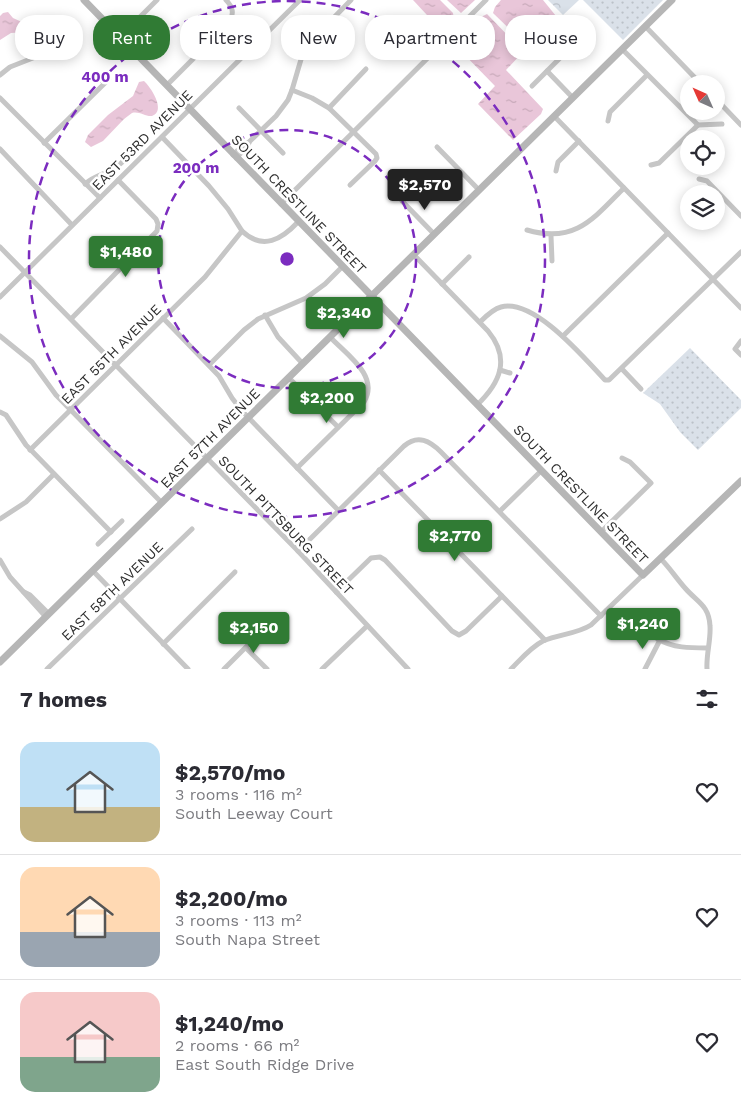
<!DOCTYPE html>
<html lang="en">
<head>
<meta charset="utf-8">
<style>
	body { margin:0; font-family:"Work Sans",sans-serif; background:#f2f2f3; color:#2b2b33; height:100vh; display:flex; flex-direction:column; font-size:19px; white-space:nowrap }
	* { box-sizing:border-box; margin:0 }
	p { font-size:16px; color:#7c7c81 }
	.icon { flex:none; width:28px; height:28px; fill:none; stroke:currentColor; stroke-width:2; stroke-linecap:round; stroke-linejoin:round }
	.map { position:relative; height:669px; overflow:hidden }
	.drawer { display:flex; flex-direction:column; background:#fff; flex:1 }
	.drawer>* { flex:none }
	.hud { position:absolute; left:15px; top:15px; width:711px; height:45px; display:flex; gap:10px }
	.needle { width:32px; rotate:315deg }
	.fabs { position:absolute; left:680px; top:75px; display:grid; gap:10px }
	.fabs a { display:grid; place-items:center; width:45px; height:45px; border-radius:50%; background:#fff; box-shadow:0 2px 12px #0003; font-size:25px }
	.price { position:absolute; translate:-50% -42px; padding:0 11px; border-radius:5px; background:#307b34; color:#fff; font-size:16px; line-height:32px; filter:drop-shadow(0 1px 2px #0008) }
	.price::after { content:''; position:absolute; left:50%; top:30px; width:15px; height:11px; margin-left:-8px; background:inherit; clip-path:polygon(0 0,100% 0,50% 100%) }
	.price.active { background:#222; color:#fff }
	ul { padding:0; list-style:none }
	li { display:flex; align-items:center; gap:15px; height:125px; padding:0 20px }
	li+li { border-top:1px solid #e1e1e2 }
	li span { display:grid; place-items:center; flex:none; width:140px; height:100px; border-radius:15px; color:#555 }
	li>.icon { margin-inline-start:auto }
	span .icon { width:60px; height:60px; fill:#fffc; stroke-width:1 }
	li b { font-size:21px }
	h2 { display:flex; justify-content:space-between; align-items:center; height:60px; padding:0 20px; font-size:21px }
	.chip { padding:0 18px; border-radius:20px; background:#fff; box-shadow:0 2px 12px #0003; font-size:18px; line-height:45px }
	.chip.active { background:#307b34; color:#fff }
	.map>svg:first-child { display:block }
</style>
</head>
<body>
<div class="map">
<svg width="741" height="669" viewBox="0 0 741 669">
	<defs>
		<pattern id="grass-dots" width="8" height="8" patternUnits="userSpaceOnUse" patternTransform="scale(1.25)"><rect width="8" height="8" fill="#dae1e9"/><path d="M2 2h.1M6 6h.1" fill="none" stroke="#bbc1c8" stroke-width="1.8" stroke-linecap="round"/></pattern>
		<pattern id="forest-crowns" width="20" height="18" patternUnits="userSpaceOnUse" patternTransform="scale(1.25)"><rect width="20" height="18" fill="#dae1e9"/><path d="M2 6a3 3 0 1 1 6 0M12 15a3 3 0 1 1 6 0" fill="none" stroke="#bbc1c8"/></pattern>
		<pattern id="water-ripples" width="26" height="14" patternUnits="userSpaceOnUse" patternTransform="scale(1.25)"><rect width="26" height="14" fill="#e9c6d9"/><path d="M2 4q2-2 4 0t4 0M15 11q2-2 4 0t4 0" fill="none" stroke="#c8aaba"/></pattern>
	</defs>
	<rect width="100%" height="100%" fill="#fff"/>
	<!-- grass -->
	<g fill="url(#grass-dots)">
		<path d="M583,0H663L623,40Z"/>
		<path d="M690,348L741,400V408L698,450L680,432L660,404L643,393Z"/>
	</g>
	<!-- forest -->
	<path fill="url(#forest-crowns)" d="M548,0H579L563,15Z"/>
	<!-- water -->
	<g fill="url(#water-ripples)">
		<path d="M413,0H440L453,13L454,20L445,29H440Z"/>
		<path d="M447,0H475L461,13Z"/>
		<path d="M501,0H543L556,16L525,44L493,13L495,7Z"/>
		<path d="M8,12L13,18L24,23L28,29L26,32L11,33L0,40V16L3,13Z"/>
		<path d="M487,14L522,50V53L506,70L543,109L541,114L513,140L478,104L495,86L455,45L457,40L483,16Z"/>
		<path d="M144,81C150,86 167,111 152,116C146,117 139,111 132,113L124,119L103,141L91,147L85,142L88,135L108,115L133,96L139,82Z"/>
	</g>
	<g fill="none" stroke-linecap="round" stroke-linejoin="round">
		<!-- street -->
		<g stroke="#c6c6c6" stroke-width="5">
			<path d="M645,26L701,84"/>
			<path d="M405,32L429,57"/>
			<path d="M120,37L157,0"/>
			<path d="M622,49L698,125L722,124"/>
			<path d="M547,71L573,98"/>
			<path d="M0,75L10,67L66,45"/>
			<path d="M167,85L230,22C234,13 233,7 226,0"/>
			<path d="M532,86L565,53"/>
			<path d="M292,90L312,98L329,108L376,154L377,158L375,161L350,185"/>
			<path d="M0,98L100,198"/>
			<path d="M716,99L741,125"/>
			<path d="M239,108L283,153"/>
			<path d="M329,108L366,69"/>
			<path d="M554,116L741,308"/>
			<path d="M608,121L610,112L647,75"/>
			<path d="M162,137L209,186L228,209L242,231"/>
			<path d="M44,143L109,79"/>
			<path d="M437,147L479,190"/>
			<path d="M0,149L72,225"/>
			<path d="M233,155L243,145L249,142L276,116L288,100L292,90L302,56L311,41L351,0"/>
			<path d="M236,158L246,148L249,143"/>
			<path d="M651,165L659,163L698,125"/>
			<path d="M556,171L558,162L579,141"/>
			<path d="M699,179L707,181L741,216"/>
			<path d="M85,184C93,177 101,175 110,171C120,166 132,153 137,144"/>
			<path d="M402,201L434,234"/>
			<path d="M281,204L486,0"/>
			<path d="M527,230C575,244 593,219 624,188"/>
			<path d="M551,236L552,261"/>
			<path d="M0,247L298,551L408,669"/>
			<path d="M414,255L488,331C511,359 500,383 477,405"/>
			<path d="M442,284L469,257"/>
			<path d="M0,297L300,0"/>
			<path d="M265,315L278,337L303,364"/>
			<path d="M163,318L219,376L232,398L242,411L338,510"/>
			<path d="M71,319L157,231L158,224L156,219L118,180"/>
			<path d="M480,322C486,316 493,309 501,307C534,298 584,358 605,380H609L741,252"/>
			<path d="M0,336L32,362L56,395L162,503"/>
			<path d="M563,336L668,233"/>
			<path d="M741,341L735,349L741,355"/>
			<path d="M209,365L244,330L258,319L306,298L325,284L342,267"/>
			<path d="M622,369L641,389"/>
			<path d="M500,370L510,373"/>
			<path d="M289,378L338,427"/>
			<path d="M0,412L6,415L26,445L111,532"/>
			<path d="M30,450L205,277L242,231C263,251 282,239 298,222"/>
			<path d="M297,468L364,402C380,376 346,354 330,337"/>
			<path d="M379,470L545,640"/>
			<path d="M500,511L541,471"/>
			<path d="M0,519L26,502L54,474"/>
			<path d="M601,532L651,483L630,462L622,458"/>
			<path d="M98,544L122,521"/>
			<path d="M298,551L404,446C418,434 430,441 441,452L601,616"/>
			<path d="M660,558C670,568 676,578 685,588C697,602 709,605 710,626C711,640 706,655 707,669"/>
			<path d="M0,560L10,577L46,617"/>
			<path d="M93,571L188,669"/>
			<path d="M24,592L30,595L49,614"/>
			<path d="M336,592L371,558L380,557L385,560L452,631L459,635L466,631L502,596"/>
			<path d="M606,611C614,617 622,618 631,622C641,627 649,634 658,639C673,648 690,648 707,648"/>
			<path d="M163,644L235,572"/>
			<path d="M246,648L267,669"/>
			<path d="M47,669L192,529"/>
			<path d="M224,669L267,626L276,623"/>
			<path d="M322,669L367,626"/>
			<path d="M511,669C521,659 531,647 543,641C559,634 577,634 591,625L643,575"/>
			<path d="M645,669L660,640"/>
		</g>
		<!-- secondary -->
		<g stroke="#b6b6b6" stroke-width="7">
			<path d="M84,0L643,575L741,481"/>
			<path d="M0,662L672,0"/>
		</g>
	</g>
	<!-- distance rings -->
	<g fill="none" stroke="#7b2cbf" stroke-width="2.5" stroke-dasharray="9 6">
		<circle cx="287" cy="259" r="129"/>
		<circle cx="287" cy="259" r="258"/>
	</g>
	<g text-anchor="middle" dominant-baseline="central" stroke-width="5" stroke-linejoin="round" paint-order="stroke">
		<!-- street labels -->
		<g font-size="14" fill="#2c2c2c" stroke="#fff">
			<text transform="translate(142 140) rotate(-45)">EAST 53RD AVENUE</text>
			<text transform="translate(299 204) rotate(46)">SOUTH CRESTLINE STREET</text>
			<text transform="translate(111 354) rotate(-45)">EAST 55TH AVENUE</text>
			<text transform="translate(210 438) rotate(-45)">EAST 57TH AVENUE</text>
			<text transform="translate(581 494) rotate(46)">SOUTH CRESTLINE STREET</text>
			<text transform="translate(286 525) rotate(46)">SOUTH PITTSBURG STREET</text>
			<text transform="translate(112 591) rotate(-44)">EAST 58TH AVENUE</text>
		</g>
	</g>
	<circle cx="287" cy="259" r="8" fill="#7b2cbf" stroke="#fff" stroke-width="2.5"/>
	<g font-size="15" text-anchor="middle" font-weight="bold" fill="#7b2cbf" stroke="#fff" stroke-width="5" stroke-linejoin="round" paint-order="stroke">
		<text x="105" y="82">400 m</text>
		<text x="196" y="173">200 m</text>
	</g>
</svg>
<div class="fabs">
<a><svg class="needle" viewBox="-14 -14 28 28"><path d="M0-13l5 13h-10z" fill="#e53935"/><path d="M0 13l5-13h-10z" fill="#7c7c81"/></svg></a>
<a><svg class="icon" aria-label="locate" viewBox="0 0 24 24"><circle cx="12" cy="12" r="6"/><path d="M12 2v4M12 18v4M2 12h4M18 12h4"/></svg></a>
<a><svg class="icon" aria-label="layers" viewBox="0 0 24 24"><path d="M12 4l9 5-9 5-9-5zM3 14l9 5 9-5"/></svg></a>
</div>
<b class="price active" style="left:425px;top:211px">$2,570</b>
<b class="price" style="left:126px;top:278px">$1,480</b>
<b class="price" style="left:344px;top:339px">$2,340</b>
<b class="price" style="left:327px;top:424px">$2,200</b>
<b class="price" style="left:455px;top:562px">$2,770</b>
<b class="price" style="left:643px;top:650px">$1,240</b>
<b class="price" style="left:254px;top:654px">$2,150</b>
<div class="hud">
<a class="chip">Buy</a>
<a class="chip active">Rent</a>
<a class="chip">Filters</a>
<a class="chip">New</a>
<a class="chip">Apartment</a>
<a class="chip">House</a>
</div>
</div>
<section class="drawer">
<h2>7 homes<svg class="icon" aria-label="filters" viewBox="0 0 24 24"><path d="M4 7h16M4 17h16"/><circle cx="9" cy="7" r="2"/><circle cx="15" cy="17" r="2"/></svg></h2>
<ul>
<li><span style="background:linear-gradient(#bfe0f5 65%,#c2b280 0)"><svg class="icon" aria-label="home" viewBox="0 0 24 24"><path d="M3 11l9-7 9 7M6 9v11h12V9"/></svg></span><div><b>$2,570/mo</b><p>3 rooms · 116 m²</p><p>South Leeway Court</p></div><svg class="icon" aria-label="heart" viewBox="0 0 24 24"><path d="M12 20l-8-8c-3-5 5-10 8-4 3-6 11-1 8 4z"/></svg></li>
<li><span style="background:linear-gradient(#ffd9b3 65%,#9aa5b1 0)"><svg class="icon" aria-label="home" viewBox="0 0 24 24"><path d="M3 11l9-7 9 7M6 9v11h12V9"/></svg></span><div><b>$2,200/mo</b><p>3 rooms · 113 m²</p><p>South Napa Street</p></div><svg class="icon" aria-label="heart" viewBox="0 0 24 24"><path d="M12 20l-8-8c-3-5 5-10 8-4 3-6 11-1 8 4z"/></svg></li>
<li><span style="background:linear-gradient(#f6c9c9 65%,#7fa58c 0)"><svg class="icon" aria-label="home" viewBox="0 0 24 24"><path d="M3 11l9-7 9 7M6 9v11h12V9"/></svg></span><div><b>$1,240/mo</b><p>2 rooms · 66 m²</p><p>East South Ridge Drive</p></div><svg class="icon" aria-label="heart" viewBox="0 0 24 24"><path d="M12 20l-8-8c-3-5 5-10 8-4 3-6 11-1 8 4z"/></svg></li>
</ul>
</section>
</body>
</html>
